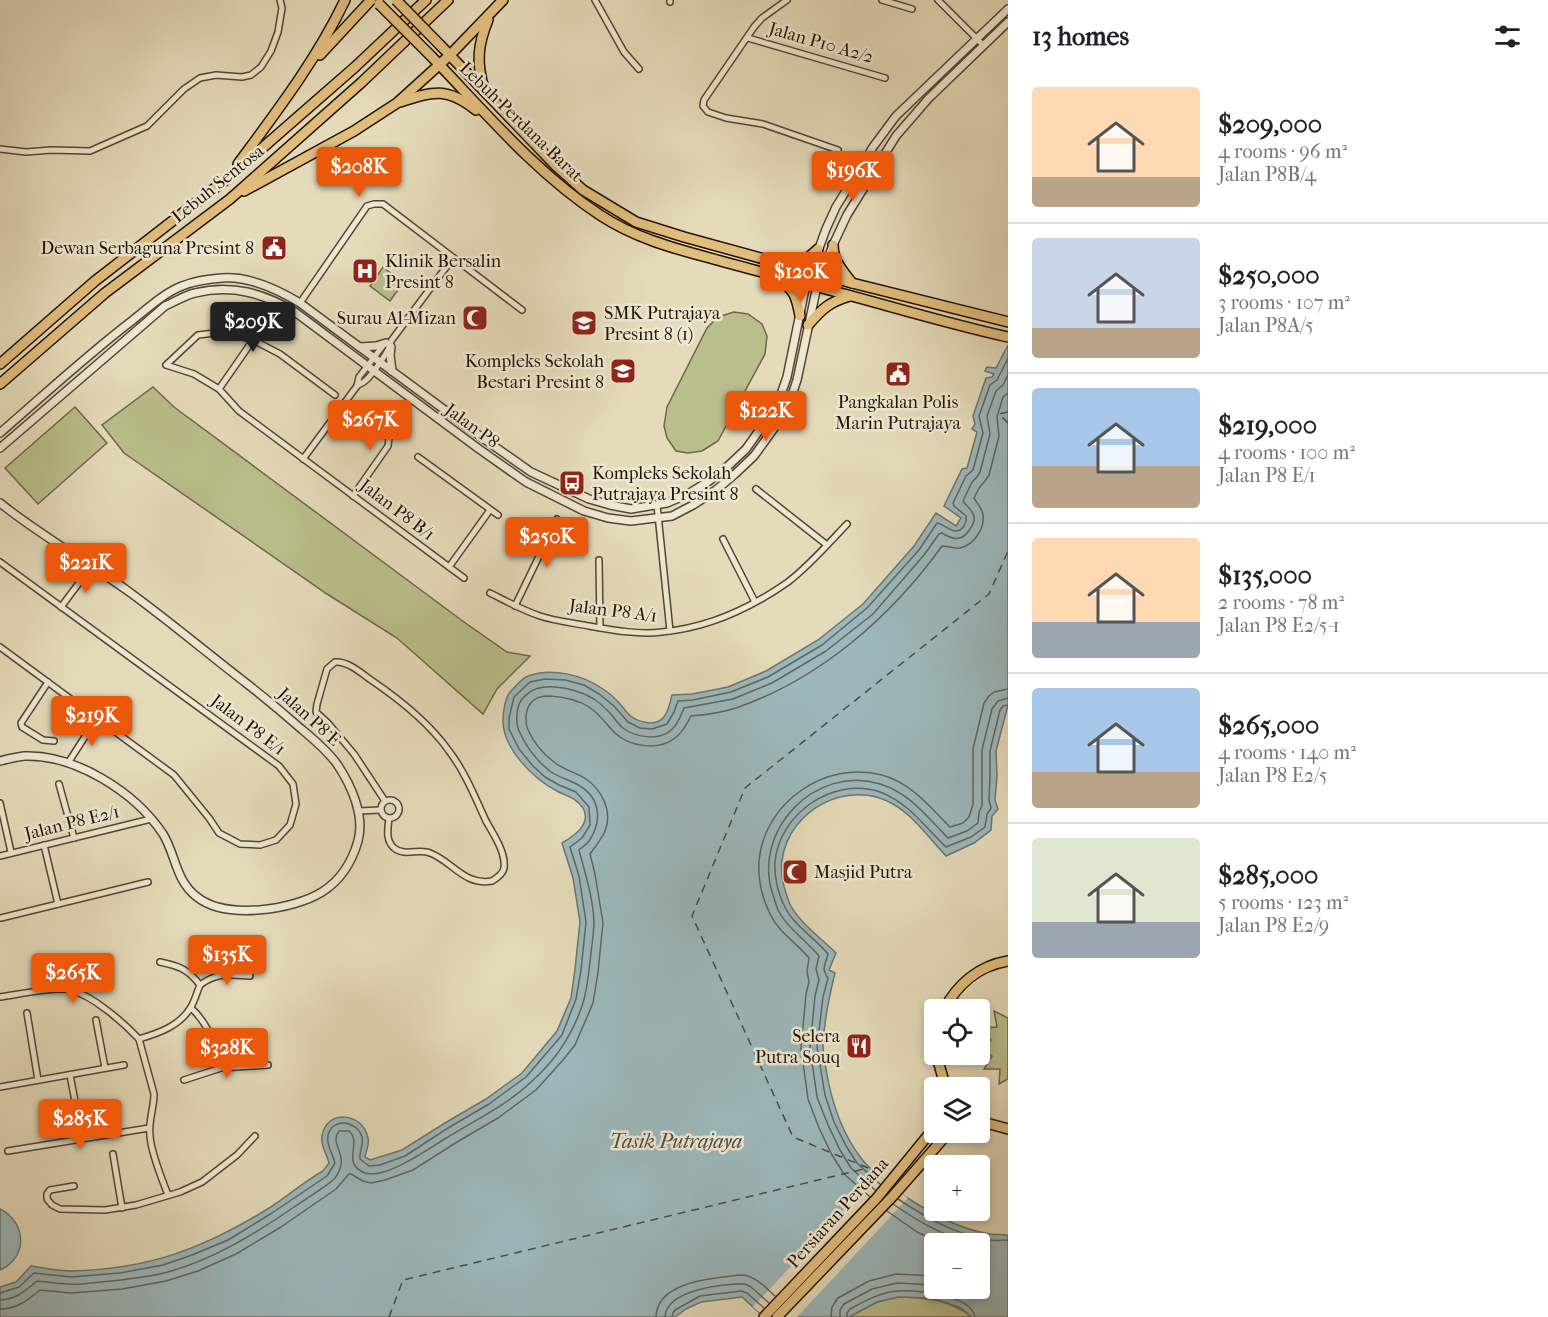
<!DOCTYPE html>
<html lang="en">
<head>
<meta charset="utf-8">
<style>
	body { margin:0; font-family:"IM FELL French Canon",serif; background:#f6f6f6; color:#202124; height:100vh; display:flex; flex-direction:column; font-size:22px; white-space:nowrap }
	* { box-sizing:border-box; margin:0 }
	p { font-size:20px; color:#757577 }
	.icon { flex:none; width:33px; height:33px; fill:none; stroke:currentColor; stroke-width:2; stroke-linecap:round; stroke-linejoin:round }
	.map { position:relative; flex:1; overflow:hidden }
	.details { display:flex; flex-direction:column; background:#fff; width:540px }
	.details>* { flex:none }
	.fabs { position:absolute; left:924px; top:999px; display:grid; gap:12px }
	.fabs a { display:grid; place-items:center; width:66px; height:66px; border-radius:6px; background:#fff; box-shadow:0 3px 9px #0003; font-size:30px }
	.price { position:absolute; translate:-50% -51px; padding:0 14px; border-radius:6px; background:#ea580c; color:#fff; font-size:20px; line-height:39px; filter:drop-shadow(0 2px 3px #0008) }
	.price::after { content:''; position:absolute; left:50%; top:36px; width:18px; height:14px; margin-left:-9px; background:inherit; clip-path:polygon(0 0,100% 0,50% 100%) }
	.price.selected { background:#222; color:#fff }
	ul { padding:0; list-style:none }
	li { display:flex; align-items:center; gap:18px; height:150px; padding:0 24px }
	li+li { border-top:2px solid #e0e0e0 }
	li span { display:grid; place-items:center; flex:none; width:168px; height:120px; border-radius:6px; color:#555 }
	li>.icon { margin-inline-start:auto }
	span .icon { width:72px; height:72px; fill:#fffc; stroke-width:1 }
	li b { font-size:26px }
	h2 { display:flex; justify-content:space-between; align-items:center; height:72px; padding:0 24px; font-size:26px }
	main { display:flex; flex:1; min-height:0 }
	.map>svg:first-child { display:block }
</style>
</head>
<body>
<main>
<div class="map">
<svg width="1008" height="1317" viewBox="0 0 1008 1317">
	<rect width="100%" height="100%" fill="#e5dbba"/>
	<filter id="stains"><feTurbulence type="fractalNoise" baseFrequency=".00333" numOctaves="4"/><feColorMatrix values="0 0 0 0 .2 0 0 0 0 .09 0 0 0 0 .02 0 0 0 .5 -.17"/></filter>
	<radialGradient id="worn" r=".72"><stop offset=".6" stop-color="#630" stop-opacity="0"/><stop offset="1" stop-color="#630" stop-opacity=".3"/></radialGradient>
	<!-- green -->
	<g fill="#babe8c" stroke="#6e6848" stroke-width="1.5">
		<path d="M383,267L403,283L390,301L370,286Z"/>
		<path d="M734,312L748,314L762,324L767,336L765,354L718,441L702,451L688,453L676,451L667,438L664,426L667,407L707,328L718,317Z"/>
		<path d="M153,387L174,407L464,622L507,652L530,656L497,689L483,714L397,638L327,594L124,453L102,425Z"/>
		<path d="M75,407L107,443L38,504L5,468Z"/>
		<path d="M994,1011L1008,1018V1079L999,1084L1000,1069H984L992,1056L980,1050V1048L991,1040L981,1028L997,1027Z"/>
		<path d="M898,1297C927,1298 947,1298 972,1317H849L877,1302Z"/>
	</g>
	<!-- water -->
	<g fill="#9cb8bc" stroke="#6c7673" stroke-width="1.5" fill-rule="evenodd">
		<path d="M1008,345V705L996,751L997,776L995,800L998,809L992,816L991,830L974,843L946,856C929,838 914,816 893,804C848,778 788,810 782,861C780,875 784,889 789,902C796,920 822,939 836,953L829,970L835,973C829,997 824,1021 823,1046C823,1053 825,1061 826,1069C831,1100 841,1132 861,1158C871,1172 892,1187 906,1197C932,1214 959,1229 990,1234C995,1235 1002,1234 1008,1235V1317H972L961,1308L932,1298L898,1297L877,1302L849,1317H764L742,1297L701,1302L686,1309L675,1317H0V1287L16,1282L31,1266C45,1268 59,1271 72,1271C149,1269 202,1249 266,1210C286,1198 303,1182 323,1171L329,1163C327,1154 320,1145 322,1136C326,1109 363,1112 368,1138C370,1144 366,1150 365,1157L370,1160L402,1150L445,1123L486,1099L522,1073L557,1031L571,998L575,969L580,922L573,878L562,843C574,836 592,824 583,808C577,798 566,796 557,791C533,779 503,748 503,721C503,712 505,697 511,691C516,686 522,678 528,676C551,667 583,675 603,689C609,693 615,698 620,704C624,708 627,714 632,717C637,721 643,722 649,723C666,724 669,708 672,695L692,694L728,687L766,671L818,640L863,604L914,546L936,513L956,526L961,518L944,506L962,469L967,468L977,432L972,429L975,424L973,416L986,378L992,377L994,374L985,371L987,367L996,368ZM934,1244H980V1288H934Z"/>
		<path d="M0,1209C26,1222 29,1257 0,1270Z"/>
	</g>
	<!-- pier -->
	<path fill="#e5dbba" d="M877,1174L908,1198L797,1317H765L753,1307Z"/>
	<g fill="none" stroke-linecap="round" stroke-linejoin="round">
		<!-- shore -->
		<g stroke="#606660" stroke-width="1.5">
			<path d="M880,1184L857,1163L846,1146L834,1122L825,1095L817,1047L823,997L828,978C821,967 825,966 828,954C815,938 794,926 785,907C778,894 774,876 775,862C779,814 833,776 880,792C909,803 925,827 946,847L971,837L985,827L987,814L991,808L989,800L990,776V751L1000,710L1003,706L1008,705"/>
			<path d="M875,1190L851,1168L840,1150L828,1125L817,1097L810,1048L815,996L819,980L816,969L819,956C807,941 789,930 779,912C776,907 775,900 773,895C751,831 815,764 880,784C910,793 927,817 948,838L967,831L978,823L979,812L982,806V750L992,709L998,701L1008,698"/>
			<path d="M870,1197L844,1174L832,1155L819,1128L808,1099L801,1048L806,994L809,982L807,971L809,958C797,943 778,932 770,914C762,898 758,878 759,861C764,802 826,760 882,775C911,783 929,806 950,827L963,823L969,817L973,804V749L984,703L989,696L994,692L1008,689"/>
			<path d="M898,1199C927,1218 954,1234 989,1240C995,1241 1002,1240 1008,1240"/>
			<path d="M893,1204C919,1222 942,1235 973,1244"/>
			<path d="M887,1211L917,1232L943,1244"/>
			<path d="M0,1293L19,1287L34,1273L71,1277L120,1273L163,1265L192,1255L228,1240L272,1213L327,1176L335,1163C333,1154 326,1145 328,1136C331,1117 357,1120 362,1137C364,1144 359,1151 360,1159L369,1166L380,1165L405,1156L448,1128L489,1104L526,1077L562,1035L576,999L581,970L586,922L579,876L570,847L582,838L590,825L589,807L576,792L559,785L545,777L533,766L519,749L509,729V718L514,697L530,682L545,679L565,680L584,685L599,694L614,706L628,722L640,728L652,729L667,724L674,712L678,701L693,700L731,692L768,677L822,645L867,608L919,550L937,523C947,525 955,538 964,526C967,520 966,522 966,516L954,506L953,503L966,476L973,470L983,433L979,416L990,385L997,380L1008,358"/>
			<path d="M0,1300C17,1299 25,1291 37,1281C47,1282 58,1284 69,1284C79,1285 90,1283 101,1282C122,1280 143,1278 164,1273C211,1261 255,1234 294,1207C304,1200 329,1185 335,1178C352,1155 328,1145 339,1131H349C363,1143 340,1163 365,1173C384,1180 427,1150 443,1140C473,1121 506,1106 531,1082C555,1061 573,1034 583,1003C588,987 589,969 591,953C592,943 594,932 594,922C593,897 585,873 579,850C582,847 586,845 589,841C602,822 601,799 580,786C571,780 560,778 551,772C538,762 527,748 520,733C515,724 516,707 522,699C532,688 541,686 555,687C569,688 582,692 594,699C600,703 606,709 611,714C615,719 618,724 623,728C635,737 658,741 670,731C678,725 681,715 684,708L733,699L772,683L826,651L873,614L924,555L939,534L942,533C953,540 962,542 970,529C973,525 975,521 974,516C972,509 966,506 963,501L972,482L977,477L980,472L990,434L987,416L996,391L1003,385L1008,375"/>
			<path d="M0,1309C17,1309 28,1300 40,1290L71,1293L122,1289L166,1281L198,1271L236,1254L281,1227L336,1189L349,1174H351L363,1181L371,1183L385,1180L413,1170L457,1142L498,1118L536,1090L563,1060L575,1045L593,1003L598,972L603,923L595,874L590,854C595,847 601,840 605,831C613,812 602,790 586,779C576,772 563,770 554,762C543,754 534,743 528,730C525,723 525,711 530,704C535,697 542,696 550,696C564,697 577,699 589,707C600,714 606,724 615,733C630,747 659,751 675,738C682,733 687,724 691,716C706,715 723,712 736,708C820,679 891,617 942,546C948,546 954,549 960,548C974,545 985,528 983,515C982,508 977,503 974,498L979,488L985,481L989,475L999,436L997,417L1003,397L1008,393"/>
			<path d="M656,1317C657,1281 714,1278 740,1275C755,1275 765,1287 775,1296"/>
			<path d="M665,1317C666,1290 724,1283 745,1284L751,1287L769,1303"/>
			<path d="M672,1317L673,1313L675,1310L700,1296L741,1291L747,1293L764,1308"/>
			<path d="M831,1317L832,1307L838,1298L869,1281L896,1274L934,1276"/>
			<path d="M840,1317V1310L844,1304L872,1289L897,1283L934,1285"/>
			<path d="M847,1317V1313L850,1309C865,1301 881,1292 898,1291C916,1290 972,1295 975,1317"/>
		</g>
		<!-- ferry -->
		<g stroke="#4d4d45" stroke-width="1.5" stroke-dasharray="8 6" stroke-linecap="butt">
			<path d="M1008,412L999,414L1008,423"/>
			<path d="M868,1168L793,1137L692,916L745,788L989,594L1008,551"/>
			<path d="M389,1317L403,1280L868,1168"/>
		</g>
		<!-- minor casing -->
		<g stroke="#544532" stroke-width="8">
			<g id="minor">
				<path d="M595,0L624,52L639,69"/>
				<path d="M670,0V2"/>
				<path d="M787,0L762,18L754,27L704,100L703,106L708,112L726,118L763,124L838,150"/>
				<path d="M882,0L912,9"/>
				<path d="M938,0L983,45"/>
				<path d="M748,38L885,78"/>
				<path d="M0,149L26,152L51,150L90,151L147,126L184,89L200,78L216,75L242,77L251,75L261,67L271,51L278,32L282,8L280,0"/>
				<path d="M300,303L367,206L374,204H383L522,310"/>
				<path d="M357,386C359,384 363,383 365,381C372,375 391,349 391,341L453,258"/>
				<path d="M219,389L253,340"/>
				<path d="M335,395L280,354L253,340L223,332L198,335L166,365L194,374L219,389L239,411L464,578"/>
				<path d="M418,457L498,515"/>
				<path d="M303,459L357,386L359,377L385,343"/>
				<path d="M756,489L827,545"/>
				<path d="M353,496L388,446L389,438L383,430L357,411"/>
				<path d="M657,505L670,631"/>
				<path d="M723,539L755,602"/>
				<path d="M599,560L600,628"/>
				<path d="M0,562L279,766L293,784L296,804L290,825L276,840L260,845L240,844L219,833L209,818L174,775L0,647"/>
				<path d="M449,567L490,510"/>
				<path d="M490,593C506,601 522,610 540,616C555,621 573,623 589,626C612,630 638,635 662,632C707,628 751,608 788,582C810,565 828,544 847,524"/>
				<path d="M515,606L557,519"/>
				<path d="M61,607L91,567"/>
				<path d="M48,682L21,723L22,727L43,740L54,741"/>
				<path d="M68,763L97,718"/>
				<path d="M59,784L74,838"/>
				<circle cx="390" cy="809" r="9"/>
				<path d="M385,801L354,754L328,723L316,712L317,704L327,669L335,662C348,661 361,673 371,680C399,699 430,724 449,751C465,772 475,797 486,821C493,834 506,852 504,868C503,874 497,878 492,881C464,886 452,861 430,853C419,848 405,857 394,848C385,840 388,828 389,818"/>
				<path d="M0,803L11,852"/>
				<path d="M358,811L381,810"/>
				<path d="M44,845L58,904"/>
				<path d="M0,856L151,819"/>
				<path d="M1,918L148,882"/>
				<path d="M200,985C217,972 230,975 250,976"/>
				<path d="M0,997C16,995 57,986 71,990C93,996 123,1022 139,1039"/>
				<path d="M191,1008C208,1023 216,1045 221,1068"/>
				<path d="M27,1013L38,1080"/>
				<path d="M96,1020L105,1068"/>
				<path d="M139,1039L154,1094C154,1108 148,1122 150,1136C151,1153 162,1179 168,1195"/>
				<path d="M139,1039C159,1033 180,1026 191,1007C195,1000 197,992 200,985C188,969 179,966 160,962"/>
				<path d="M70,1075L82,1138"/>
				<path d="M184,1080L221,1068L268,1065"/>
				<path d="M0,1087L124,1065"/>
				<path d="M8,1151L149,1128"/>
				<path d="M113,1154L122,1208"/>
				<path d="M74,1186L50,1190L47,1194V1199L52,1205L60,1209L105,1210L136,1205L180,1192L202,1182L237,1155L255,1136"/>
			</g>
		</g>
		<!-- tertiary casing -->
		<g stroke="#544532" stroke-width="10">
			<g id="tertiary">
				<path d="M360,347L376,346L386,343"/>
				<path d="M391,347L390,355L392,371"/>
				<path d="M0,433C44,395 87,355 133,320C148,308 164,293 182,286C194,281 209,279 222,278C250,276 277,289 300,303L484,439L531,472L589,499L610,505L631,509L667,503L688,494L709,481L728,466L746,449L770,415L780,397L787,377L806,284L826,229L836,207L873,147L896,116L1008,9"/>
				<path d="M0,448L165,306C175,302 185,295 195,293C232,284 263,293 295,312L479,449L526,482L584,511L608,518L631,521L672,516L693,505L716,490L735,474L754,456L780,420L790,401L797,380L817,286L833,245L847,215L896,136L929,98L1008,22"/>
				<path d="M0,503C40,535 86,561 128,591C168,620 207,653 246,683C264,697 282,712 299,727C312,738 326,749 337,764C351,785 365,815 358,841C352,862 341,880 322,892C293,910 226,920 197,897C175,880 176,855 163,834C135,792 75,754 24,756C16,757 8,759 0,761"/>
			</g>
		</g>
		<!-- primary casing -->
		<g stroke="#231305" stroke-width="12">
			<g id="primary">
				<path d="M441,46L556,166L583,190L636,222L684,237L852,283L1008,322"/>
				<path d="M320,55L371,0"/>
				<path d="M432,57C485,112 536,173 600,215C633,237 672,248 710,258C742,267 774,275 806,284C874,301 940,322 1008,337"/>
				<path d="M484,88C476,63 478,44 488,20"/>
				<path d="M400,102C434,91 447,87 476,110"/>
				<path d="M238,164C277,111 317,59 345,0"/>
				<path d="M244,191L354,131L397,103L450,55L503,0"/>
				<path d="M833,245C833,261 843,271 852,283"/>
				<path d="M791,267L809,257L818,249"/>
				<path d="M780,278C795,293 796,295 800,316"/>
				<path d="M808,325C822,309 829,302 850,296"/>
				<path d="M0,364L95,281L228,178L355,67L426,0"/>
				<path d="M0,384L105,293L230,199L362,82L448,0"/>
				<path d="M944,1010C957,984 979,966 1008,961"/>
				<path d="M936,1054L943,1078L947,1088"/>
				<path d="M980,1119L990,1124L1008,1129"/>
				<path d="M764,1317L876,1199L934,1128"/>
				<path d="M777,1317L892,1197L949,1132"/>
			</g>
		</g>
		<!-- minor -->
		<use href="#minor" stroke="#eee8d2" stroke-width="5"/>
		<!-- tertiary -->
		<use href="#tertiary" stroke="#eee8d2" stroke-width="7"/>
		<!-- primary -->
		<use href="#primary" stroke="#e2be7d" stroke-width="9"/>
		<!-- primary-bridge casing -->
		<g stroke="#231305" stroke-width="12" stroke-linecap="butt">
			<g id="primary-bridge">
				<path d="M396,0L441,46"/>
				<path d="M379,4L432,57"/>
			</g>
		</g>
		<!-- primary-bridge -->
		<use href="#primary-bridge" stroke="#e2be7d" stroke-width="9"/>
	</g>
	<!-- icons -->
	<defs>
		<g id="civic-square" transform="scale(1.35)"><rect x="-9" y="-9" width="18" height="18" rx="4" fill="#8f2418" stroke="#eee8d2"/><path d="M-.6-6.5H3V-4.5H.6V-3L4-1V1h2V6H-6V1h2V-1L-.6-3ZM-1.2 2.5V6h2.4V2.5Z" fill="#fff"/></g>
		<g id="hospital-square" transform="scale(1.35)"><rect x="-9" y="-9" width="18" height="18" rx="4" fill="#8f2418" stroke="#eee8d2"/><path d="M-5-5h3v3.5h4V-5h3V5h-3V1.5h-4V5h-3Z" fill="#fff"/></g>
		<g id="mosque-square" transform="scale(1.35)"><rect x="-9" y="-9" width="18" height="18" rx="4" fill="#8f2418" stroke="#eee8d2"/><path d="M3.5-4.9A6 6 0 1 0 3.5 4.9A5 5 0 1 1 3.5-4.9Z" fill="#fff"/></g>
		<g id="school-square" transform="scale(1.35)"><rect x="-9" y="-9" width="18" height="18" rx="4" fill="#8f2418" stroke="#eee8d2"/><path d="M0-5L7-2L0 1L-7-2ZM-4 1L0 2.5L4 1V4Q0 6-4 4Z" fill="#fff"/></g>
		<g id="bus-square" transform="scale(1.35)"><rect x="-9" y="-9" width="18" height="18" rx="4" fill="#8f2418" stroke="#eee8d2"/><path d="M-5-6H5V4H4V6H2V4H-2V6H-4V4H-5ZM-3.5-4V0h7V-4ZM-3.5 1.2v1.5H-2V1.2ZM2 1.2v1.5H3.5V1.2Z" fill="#fff"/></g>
		<g id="restaurant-square" transform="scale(1.35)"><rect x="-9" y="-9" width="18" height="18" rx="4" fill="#8f2418" stroke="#eee8d2"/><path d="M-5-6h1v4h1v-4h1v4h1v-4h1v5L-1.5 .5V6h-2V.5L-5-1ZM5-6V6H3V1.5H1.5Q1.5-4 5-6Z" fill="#fff"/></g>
	</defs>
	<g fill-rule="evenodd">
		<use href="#civic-square" x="274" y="248"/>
		<use href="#hospital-square" x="365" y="271"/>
		<use href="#mosque-square" x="475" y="318"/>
		<use href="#school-square" x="584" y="323"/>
		<use href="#school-square" x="623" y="371"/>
		<use href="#civic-square" x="898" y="374"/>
		<use href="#bus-square" x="572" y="483"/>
		<use href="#mosque-square" x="795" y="872"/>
		<use href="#restaurant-square" x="859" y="1046"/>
	</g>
	<g text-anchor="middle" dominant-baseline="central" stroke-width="5" stroke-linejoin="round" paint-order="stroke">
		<!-- street labels -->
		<g font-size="18" fill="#231305" stroke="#eee8d2">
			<text transform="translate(821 43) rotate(16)">Jalan P10 A2/2</text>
			<text transform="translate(521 122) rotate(44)">Lebuh Perdana Barat</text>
			<text transform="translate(218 184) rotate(-39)">Lebuh Sentosa</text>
			<text transform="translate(472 426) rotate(36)">Jalan P8</text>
			<text transform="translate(397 510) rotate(37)">Jalan P8 B/1</text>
			<text transform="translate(613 611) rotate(7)">Jalan P8 A/1</text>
			<text transform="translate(309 717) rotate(42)">Jalan P8 E</text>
			<text transform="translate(248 725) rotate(37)">Jalan P8 E/1</text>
			<text transform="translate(72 823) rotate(-14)">Jalan P8 E2/1</text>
			<text transform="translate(838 1213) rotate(-48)">Persiaran Perdana</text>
		</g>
		<!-- poi labels -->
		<g font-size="18" fill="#231305" stroke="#eee8d2" text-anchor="end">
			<text x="254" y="248">Dewan Serbaguna Presint 8</text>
			<text x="385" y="261" text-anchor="start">Klinik Bersalin<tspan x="385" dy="21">Presint 8</tspan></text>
			<text x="604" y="313" text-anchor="start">SMK Putrajaya<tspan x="604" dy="21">Presint 8 (1)</tspan></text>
			<text x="456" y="318">Surau Al-Mizan</text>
			<text x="604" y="361">Kompleks Sekolah<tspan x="604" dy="21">Bestari Presint 8</tspan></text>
			<text x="898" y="402" text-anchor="middle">Pangkalan Polis<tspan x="898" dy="21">Marin Putrajaya</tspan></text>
			<text x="592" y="473" text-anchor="start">Kompleks Sekolah<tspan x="592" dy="21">Putrajaya Presint 8</tspan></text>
			<text x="814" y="872" text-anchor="start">Masjid Putra</text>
			<text x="840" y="1036">Selera<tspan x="840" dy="21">Putra Souq</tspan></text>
		</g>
		<!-- water labels -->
		<g font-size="20" font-style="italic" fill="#4d4d45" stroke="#eee8d2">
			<text x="676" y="1141">Tasik Putrajaya</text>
		</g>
	</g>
	<rect width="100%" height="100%" filter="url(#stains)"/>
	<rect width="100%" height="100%" fill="url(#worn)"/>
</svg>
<div class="fabs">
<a><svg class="icon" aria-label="locate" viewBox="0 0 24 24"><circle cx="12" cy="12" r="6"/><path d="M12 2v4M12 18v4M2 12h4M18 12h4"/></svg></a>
<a><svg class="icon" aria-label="layers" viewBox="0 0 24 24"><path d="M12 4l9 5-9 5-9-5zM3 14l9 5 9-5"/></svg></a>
<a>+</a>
<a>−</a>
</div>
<b class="price" style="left:359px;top:198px">$208K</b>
<b class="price" style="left:853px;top:202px">$196K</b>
<b class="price" style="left:801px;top:303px">$120K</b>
<b class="price selected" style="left:253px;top:353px">$209K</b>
<b class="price" style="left:766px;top:442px">$122K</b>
<b class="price" style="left:370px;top:451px">$267K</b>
<b class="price" style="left:547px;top:568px">$250K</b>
<b class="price" style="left:86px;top:594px">$221K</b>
<b class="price" style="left:92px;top:747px">$219K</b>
<b class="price" style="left:227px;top:986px">$135K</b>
<b class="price" style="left:73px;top:1004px">$265K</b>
<b class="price" style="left:227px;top:1079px">$328K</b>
<b class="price" style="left:80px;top:1150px">$285K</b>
</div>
<section class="details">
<h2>13 homes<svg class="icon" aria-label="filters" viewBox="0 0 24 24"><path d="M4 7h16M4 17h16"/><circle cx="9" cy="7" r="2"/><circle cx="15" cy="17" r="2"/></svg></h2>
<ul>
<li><span style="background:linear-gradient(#ffd9b3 75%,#b9a48a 0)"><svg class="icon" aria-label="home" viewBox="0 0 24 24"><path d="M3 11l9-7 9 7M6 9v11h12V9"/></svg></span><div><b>$209,000</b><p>4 rooms · 96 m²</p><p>Jalan P8B/4</p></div></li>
<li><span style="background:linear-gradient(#c9d6e8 75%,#b9a48a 0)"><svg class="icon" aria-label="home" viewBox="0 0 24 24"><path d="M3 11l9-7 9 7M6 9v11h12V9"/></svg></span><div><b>$250,000</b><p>3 rooms · 107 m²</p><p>Jalan P8A/5</p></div></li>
<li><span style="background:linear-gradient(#a9c7e8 65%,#b9a48a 0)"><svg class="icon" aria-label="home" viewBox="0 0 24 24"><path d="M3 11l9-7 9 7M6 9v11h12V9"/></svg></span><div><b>$219,000</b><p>4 rooms · 100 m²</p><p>Jalan P8 E/1</p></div></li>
<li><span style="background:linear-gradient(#ffd9b3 70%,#9aa5b1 0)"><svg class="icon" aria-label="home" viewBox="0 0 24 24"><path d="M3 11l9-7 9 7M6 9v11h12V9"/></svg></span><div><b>$135,000</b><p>2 rooms · 78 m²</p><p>Jalan P8 E2/5-1</p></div></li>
<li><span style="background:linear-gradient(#a9c7e8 70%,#b9a48a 0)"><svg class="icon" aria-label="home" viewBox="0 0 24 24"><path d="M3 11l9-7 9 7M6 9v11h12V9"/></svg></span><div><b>$265,000</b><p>4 rooms · 140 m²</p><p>Jalan P8 E2/5</p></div></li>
<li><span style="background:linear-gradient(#dfe7d0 70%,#9aa5b1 0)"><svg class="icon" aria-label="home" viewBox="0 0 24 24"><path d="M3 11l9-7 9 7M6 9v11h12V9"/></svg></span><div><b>$285,000</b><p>5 rooms · 123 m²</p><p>Jalan P8 E2/9</p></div></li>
</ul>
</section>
</main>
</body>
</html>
